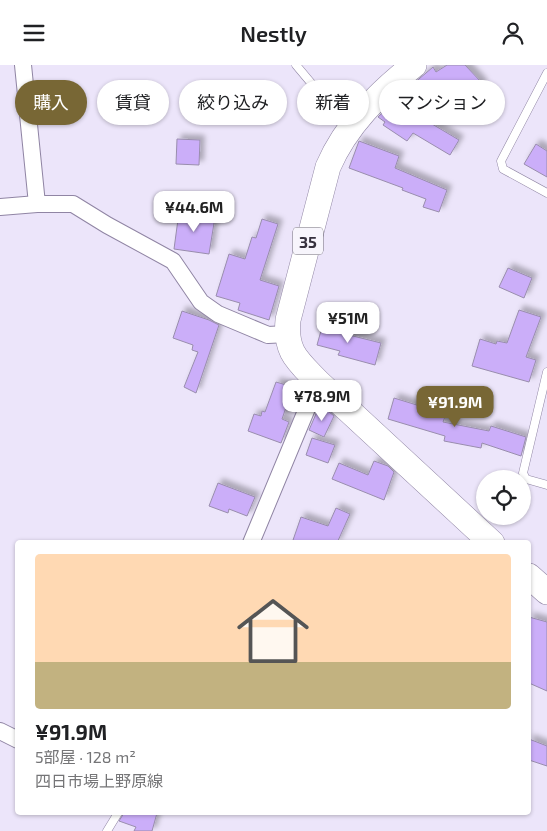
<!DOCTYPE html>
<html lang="ja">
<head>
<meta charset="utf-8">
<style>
	body { margin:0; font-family:"Exo 2","Noto Sans JP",sans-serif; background:#f6f6f6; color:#202124; height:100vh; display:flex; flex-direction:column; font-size:19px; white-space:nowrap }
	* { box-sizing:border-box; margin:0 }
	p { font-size:16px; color:#757577 }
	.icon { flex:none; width:28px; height:28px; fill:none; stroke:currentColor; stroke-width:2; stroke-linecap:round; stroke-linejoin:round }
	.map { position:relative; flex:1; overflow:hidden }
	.sheet { position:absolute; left:15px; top:475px; width:516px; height:275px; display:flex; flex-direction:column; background:#fff; border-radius:5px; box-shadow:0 1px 4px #0004 }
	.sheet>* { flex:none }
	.top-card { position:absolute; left:15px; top:15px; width:518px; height:45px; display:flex; gap:10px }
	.buttons { position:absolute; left:476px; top:405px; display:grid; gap:10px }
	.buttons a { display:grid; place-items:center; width:55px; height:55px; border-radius:50%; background:#fff; box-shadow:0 1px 4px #0004; font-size:25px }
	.price { position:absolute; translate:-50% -42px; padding:0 11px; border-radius:10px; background:#fff; color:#222; font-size:16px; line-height:32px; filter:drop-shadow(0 1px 2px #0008) }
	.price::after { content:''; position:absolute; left:50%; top:30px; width:15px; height:11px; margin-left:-8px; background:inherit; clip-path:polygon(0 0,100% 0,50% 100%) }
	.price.selected { background:#786735; color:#fff }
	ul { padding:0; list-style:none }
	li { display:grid; align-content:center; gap:10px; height:265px; padding:0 20px }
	li span { display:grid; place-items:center; height:155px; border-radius:5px; color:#555 }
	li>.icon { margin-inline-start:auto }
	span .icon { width:90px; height:90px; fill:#fffc; stroke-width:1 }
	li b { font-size:21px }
	.pill { padding:0 18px; border-radius:22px; background:#fff; box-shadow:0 1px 4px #0004; font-size:18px; line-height:45px }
	.pill.selected { background:#786735; color:#fff }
	header { display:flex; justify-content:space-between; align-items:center; height:65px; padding:0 20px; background:#fff; font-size:22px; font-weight:600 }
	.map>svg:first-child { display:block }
</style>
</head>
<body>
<header><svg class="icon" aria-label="menu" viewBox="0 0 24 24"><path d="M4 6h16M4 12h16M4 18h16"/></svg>Nestly<svg class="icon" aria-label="person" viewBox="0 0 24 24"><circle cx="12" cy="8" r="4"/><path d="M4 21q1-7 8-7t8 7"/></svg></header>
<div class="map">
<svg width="547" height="766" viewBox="0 0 547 766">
	<defs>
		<filter id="shadow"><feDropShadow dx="4.5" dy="-4.5" stdDeviation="2.5" flood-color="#0004"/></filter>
	</defs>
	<rect width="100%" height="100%" fill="#ece5fa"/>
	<!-- building -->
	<g fill="#cbaef9" stroke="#998dad" filter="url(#shadow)">
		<path d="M447,0H465L483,19L467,33L460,24L422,53L459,75L450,90L413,68L407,76L383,60L385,57L378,52L395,36L399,39L418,25L413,19L426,8L433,2L436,7Z"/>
		<path d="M177,74L200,75L199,100L176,99Z"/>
		<path d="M359,76L399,91L395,103L447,125L439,147L423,142L426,134L402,125L403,123L349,103Z"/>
		<path d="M536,79L547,86V112L524,99Z"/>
		<path d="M179,147L215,152L209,189L174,184Z"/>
		<path d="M262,154L278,159L260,215L279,221L269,255L238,245L240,238L216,231L229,189L245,194L252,172L256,173Z"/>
		<path d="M508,203L532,213L524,233L499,222Z"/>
		<path d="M519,245L541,252L526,292L536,295L529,317L472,301L480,274L496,279L497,276L507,278Z"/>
		<path d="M182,246L209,255L219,260L196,328L184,322L198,287L192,285L193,280L173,273Z"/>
		<path d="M324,255L339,259L337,267L381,278L375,300L338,290L340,286L317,280Z"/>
		<path d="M276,317L293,322L282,354L289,357L281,378L248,366L254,349L261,351L262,346L265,347Z"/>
		<path d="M394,333L446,349L443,357L489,366L491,361L526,372L521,391L482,378L481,383L444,376L445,371L388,354Z"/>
		<path d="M319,342L328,346L334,351L324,372L309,365Z"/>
		<path d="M312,373L335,380L328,398L306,390Z"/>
		<path d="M374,396L388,401L394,407L384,435L332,414L339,398L368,410Z"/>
		<path d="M218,418L255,432L247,451L229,444L228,448L209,441Z"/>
		<path d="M336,443L350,449L337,478H292L301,452L328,461Z"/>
		<path d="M529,552L547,557V626L529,618Z"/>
		<path d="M529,674L547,681V701L529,695Z"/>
		<path d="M124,748H157L152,766H134L136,762L119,756Z"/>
	</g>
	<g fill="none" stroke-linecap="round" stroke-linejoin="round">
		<!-- lane casing -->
		<g stroke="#9085a4" stroke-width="9">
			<g id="lane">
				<path d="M296,0L348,62"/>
				<path d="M547,8L501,96L503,104L547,128"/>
				<path d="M547,307L523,408L526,414L547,420"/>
				<path d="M107,766L118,748"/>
			</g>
		</g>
		<!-- street casing -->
		<g stroke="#9085a4" stroke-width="18">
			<g id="street">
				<path d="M23,0L37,139"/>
				<path d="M0,142L37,139H73L107,160L173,196L201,237L218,249L268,270L287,269"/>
				<path d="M251,478L318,317"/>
				<path d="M0,666L18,675"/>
			</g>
		</g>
		<!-- primary casing -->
		<g stroke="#9085a4" stroke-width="26">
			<g id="primary">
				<path d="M414,0C379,28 346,60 328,102L288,255C285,287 297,295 318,317L492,478"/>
				<path d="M529,511L547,527"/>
			</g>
		</g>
		<!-- lane -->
		<use href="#lane" stroke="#fff" stroke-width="8"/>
		<!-- street -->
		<use href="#street" stroke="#fff" stroke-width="16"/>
		<!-- primary -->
		<use href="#primary" stroke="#fff" stroke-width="25"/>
	</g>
	<g text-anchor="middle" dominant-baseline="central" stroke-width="5" stroke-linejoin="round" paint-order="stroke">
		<!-- shield labels -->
		<rect fill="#f7f5fc" stroke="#706c77" stroke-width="1" x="293" y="162.5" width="30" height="27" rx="4"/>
		<g font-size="16" font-weight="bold" fill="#36313e">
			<text x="308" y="176">35</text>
		</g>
	</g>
</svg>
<div class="buttons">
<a><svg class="icon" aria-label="locate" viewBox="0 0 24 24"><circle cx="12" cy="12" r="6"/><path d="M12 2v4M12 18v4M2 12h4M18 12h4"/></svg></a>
</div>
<b class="price" style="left:194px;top:168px">¥44.6M</b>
<b class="price" style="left:348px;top:279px">¥51M</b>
<b class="price" style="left:322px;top:357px">¥78.9M</b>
<b class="price selected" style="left:455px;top:363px">¥91.9M</b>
<div class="top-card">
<a class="pill selected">購入</a>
<a class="pill">賃貸</a>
<a class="pill">絞り込み</a>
<a class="pill">新着</a>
<a class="pill">マンション</a>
</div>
<section class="sheet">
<ul>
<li><span style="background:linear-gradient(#ffd9b3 70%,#c2b280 0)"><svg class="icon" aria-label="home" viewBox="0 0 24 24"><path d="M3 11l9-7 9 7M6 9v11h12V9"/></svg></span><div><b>¥91.9M</b><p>5部屋 · 128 m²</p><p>四日市場上野原線</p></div></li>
</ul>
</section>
</div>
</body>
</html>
